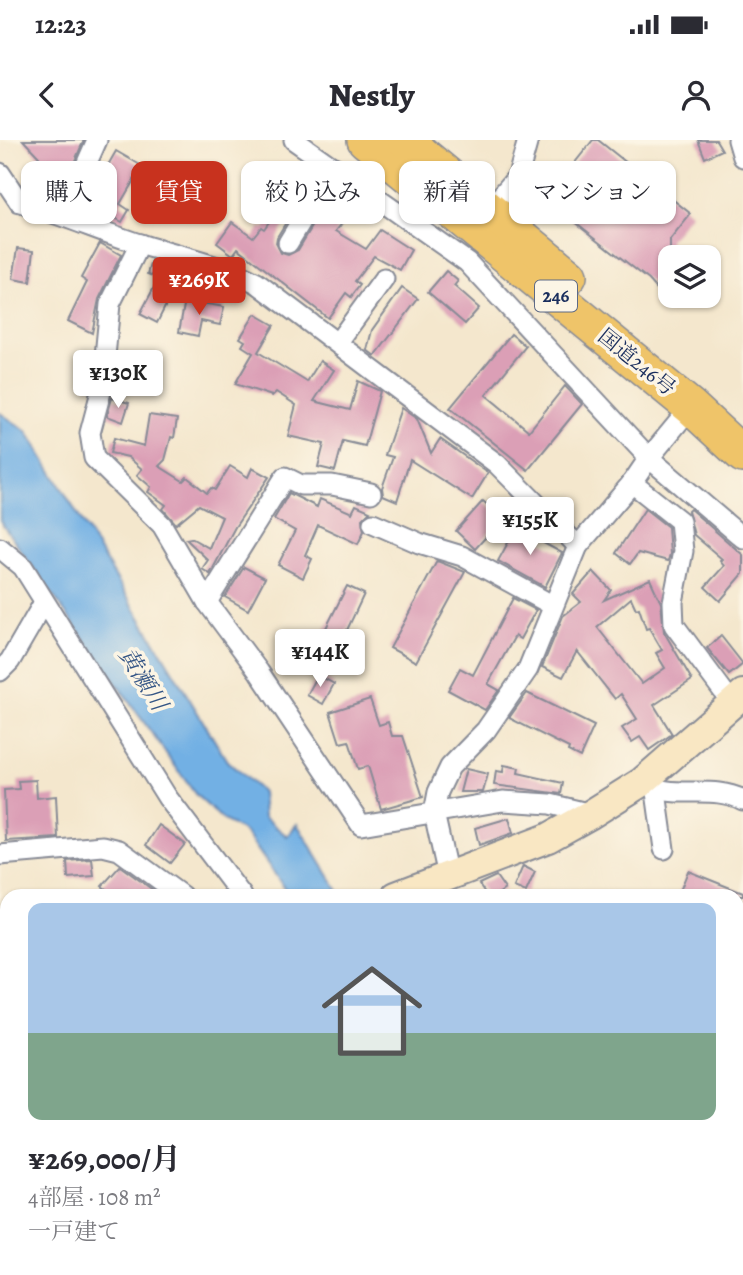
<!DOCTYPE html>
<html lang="ja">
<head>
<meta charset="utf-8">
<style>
	body { margin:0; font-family:Alegreya,"Noto Serif JP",serif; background:#f2f2f3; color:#2b2b33; height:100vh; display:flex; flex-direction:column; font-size:26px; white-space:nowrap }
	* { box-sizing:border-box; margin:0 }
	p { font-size:23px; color:#7c7c81 }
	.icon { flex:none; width:38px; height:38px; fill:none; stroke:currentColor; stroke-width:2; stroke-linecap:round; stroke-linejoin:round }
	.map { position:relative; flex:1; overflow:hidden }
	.drawer { position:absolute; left:0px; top:749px; width:744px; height:387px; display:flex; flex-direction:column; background:#fff; border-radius:21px 21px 0 0; box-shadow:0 2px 5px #0004 }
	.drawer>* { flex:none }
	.top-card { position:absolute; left:21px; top:21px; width:702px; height:63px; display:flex; gap:14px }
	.tools { position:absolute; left:658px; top:105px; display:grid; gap:14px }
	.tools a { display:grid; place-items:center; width:63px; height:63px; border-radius:14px; background:#fff; box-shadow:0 2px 5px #0004; font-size:35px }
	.price { position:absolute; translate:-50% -60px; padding:0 16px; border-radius:7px; background:#fff; color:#222; font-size:23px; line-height:46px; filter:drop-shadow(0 2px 4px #0008) }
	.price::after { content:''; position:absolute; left:50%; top:42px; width:21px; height:16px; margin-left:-10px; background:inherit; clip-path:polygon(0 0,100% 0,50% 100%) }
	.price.active { background:#c8321e; color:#fff }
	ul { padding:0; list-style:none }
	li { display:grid; align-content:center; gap:14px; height:371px; padding:0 28px }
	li+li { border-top:2px solid #e1e1e2 }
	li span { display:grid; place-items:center; height:217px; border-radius:14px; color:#555 }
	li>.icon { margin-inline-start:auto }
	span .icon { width:126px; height:126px; fill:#fffc; stroke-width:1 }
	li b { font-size:30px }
	.chip { padding:0 24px; border-radius:14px; background:#fff; box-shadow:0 2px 5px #0004; font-size:24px; line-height:63px }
	.chip.active { background:#c8321e; color:#fff }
	.status { display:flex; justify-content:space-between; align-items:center; height:49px; padding:0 35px; background:#fff; direction:ltr }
	.status svg { height:19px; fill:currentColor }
	header { display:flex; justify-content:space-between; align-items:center; height:91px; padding:0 28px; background:#fff; font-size:32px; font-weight:800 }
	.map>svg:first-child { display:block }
</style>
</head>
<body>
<div class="status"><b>12:23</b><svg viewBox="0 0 49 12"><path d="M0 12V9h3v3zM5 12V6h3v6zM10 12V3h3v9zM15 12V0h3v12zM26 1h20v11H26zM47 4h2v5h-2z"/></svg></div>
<header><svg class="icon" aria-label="back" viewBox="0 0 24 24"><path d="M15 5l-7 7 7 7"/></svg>Nestly<svg class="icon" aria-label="person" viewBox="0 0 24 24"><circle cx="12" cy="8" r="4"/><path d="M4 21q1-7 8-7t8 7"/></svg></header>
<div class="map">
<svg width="743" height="1135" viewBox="0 0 743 1135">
	<rect width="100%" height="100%" fill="#fcf5e5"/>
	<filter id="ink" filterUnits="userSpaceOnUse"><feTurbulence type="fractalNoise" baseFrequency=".0143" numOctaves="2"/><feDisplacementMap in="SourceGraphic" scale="14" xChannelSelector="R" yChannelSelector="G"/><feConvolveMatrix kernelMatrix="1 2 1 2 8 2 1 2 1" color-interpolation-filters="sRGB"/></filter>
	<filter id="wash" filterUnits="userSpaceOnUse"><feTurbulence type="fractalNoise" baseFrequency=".00686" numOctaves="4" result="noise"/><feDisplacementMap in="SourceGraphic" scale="28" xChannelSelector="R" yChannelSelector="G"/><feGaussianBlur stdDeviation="1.57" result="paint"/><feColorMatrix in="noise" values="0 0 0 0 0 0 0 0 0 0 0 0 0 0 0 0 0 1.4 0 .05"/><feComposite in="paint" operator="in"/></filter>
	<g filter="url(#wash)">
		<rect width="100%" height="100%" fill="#f4e7cd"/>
		<!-- water -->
		<g fill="#72b0e4" stroke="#4670a1" stroke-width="2">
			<path d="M0,273L27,291L227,621L262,652L264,677L287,696L297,684L341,756H290L246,693L222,679L196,655L4,387L0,381Z"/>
			<path d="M737,1115L743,1118V1135H623L616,1129H737Z"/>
		</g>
		<g id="blocks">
			<!-- building -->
			<g fill="#db9fb6" fill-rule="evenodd">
				<path d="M23,0H84L70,32L61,28L48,55L26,44L39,17Z"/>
				<path d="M593,0H598L691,74L670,100V164L649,140L546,59Z"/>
				<path d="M698,0H716L722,10L705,18Z"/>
				<path d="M116,11L142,26L120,64L129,70L122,82L87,62Z"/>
				<path d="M298,41L307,48L277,97L276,103L281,113L288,115L298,110L327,62L347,77L336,91L366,109L380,90L411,110L400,130L374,116L355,141L360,145L351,157L346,153L328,178L238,108L233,115L217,103L232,82L253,97L261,87L264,89Z"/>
				<path d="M100,103L121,115L99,159L92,193L68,181L87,142L81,138Z"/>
				<path d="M18,108L34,110L30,142L13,139Z"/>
				<path d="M152,121L178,128L168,157H170L157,183L140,174L159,138L148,134Z"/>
				<path d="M446,131L458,141L454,146L479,168L465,184L428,152Z"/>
				<path d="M218,140L235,147L232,159L215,156Z"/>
				<path d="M402,148L418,159L375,216L367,210L372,190Z"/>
				<path d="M185,160L224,167L220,185L201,181L198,196L179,192Z"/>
				<path d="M255,174L274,185L258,212L307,242L320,221L334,230L314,261L350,270L358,241L380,251L365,306L343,301L335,331L318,327L324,304L288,296L296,265L276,252L272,256L235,244L253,213L242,206L245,201L240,198Z"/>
				<path d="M511,194L526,206L486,255L529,291L565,246L582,264L528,330L450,268Z"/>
				<path d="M112,258L129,263L123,282L107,276Z"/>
				<path d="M401,268L417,279L431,313L440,299L488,333L472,359L410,320L397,361L383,355L382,348L393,317L385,315Z"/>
				<path d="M149,275L177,279L174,298L171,297L165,320L159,326L183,341L187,337L207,353L211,348L215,350L230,326L248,337L252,328L269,337L235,387L210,434L202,429L208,420L186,399L191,398L209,408L222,377L199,365L176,384L163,369L166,365L148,352L151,347L137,335L142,329L128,317L110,313L114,298L144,306Z"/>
				<path d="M289,353L317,367L320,359L352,373L356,365L370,371L362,379L364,391L358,404L318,385L305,415L312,419L303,438L278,425L295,391L274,379Z"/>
				<path d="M483,361L503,378L475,409L456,391Z"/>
				<path d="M645,369L668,387L670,414L668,421L638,413L630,424L616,413Z"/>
				<path d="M690,369L743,415V434L720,461L705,447L724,426L720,421L722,419L694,395L688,371Z"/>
				<path d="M516,388L562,413L545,447L498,421Z"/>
				<path d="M437,421L465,432L416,522L390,508Z"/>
				<path d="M244,427L265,438L248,470L225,457Z"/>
				<path d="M593,431L611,450L604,460L650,439L661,463L664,492L692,540L654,565L672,594L649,610L640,597L632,602L622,588L637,579L621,554L615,559L577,511L563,537L542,527L563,476L581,462L573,454ZM631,458L636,469L639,468L646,489L649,488L662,510L656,513L665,528L642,544L597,487Z"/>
				<path d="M347,446L364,454L340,505L322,496Z"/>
				<path d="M513,458L536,470L520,499L515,496L488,544L499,550L485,570L448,550L460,528L473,535Z"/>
				<path d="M721,496L743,524L729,535L707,508Z"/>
				<path d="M318,535L334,544L323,564L307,555Z"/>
				<path d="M527,553L594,586L580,617L568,611L569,608L509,578Z"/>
				<path d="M370,559L379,585L388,582L392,596H403L423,657L381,669L368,626L358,629L349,601L340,603L330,572Z"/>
				<path d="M504,625L519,628L518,633L563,643L561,654L494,645L496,631L503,632Z"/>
				<path d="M466,629L488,634L483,652H460Z"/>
				<path d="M36,640L37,658L56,656L58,698L6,701L4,650L19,649L18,641Z"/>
				<path d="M509,678L513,693L479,705L475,688Z"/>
				<path d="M159,685L185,704L170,723L146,705Z"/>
				<path d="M92,719L94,736L68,738L67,721Z"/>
				<path d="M120,726L161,756H115L102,746Z"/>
				<path d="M523,726L535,732L526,752L514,747Z"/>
				<path d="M688,731L743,753V756H678Z"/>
				<path d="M496,736L505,749L495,756H487L479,744Z"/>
			</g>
		</g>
	</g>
	<g filter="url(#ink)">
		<use href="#blocks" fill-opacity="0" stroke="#888b96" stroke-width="2"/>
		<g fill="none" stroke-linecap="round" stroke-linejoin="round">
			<!-- street casing -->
			<g stroke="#888b96" stroke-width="23">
				<g id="street">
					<path d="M294,0L467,122L649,318L743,398"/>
					<path d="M738,0L743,17"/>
					<path d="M0,33L20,63C62,74 101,92 143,105C181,117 221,125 257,143L497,324L578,406"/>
					<path d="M490,69L518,36L528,0"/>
					<path d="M64,75L97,0"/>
					<path d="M288,103L334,27"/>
					<path d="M140,104L110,164L102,248L90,293L94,318L162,385L207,462L259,532L361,685L503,661L550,664L591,674"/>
					<path d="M338,202L384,139"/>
					<path d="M632,343L680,381L683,411L673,462L674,485L732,563"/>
					<path d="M373,383L419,403L462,416L552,465"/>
					<path d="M0,408L23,427L167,657L242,756"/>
					<path d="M207,462L285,337L301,345H332L371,353"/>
					<path d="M0,531L10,521L43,464"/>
					<path d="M642,642C673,662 710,643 743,660"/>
					<path d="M656,652L664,709"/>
					<path d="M0,715L103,706L119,710L182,756"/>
					<path d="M448,736L434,673L438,652L450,627L486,590L528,529L578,406L632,343L649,318L691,267"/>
					<path d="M737,878L743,864"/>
					<path d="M737,990L743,993"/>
					<path d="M482,1129L492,1135"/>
					<path d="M158,1135L160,1129"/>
				</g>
			</g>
			<!-- secondary casing -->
			<g stroke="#888b96" stroke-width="32">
				<g id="secondary">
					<path d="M396,756L548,698L591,674L642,642L743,554"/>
					<path d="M0,1035L7,1038"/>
					<path d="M233,1129L248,1135"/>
				</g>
			</g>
			<!-- highway casing -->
			<g stroke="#888b96" stroke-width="38">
				<g id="highway">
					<path d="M365,0L691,267L743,315"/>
					<path d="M405,0L569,136"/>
				</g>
			</g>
			<!-- street -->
			<use href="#street" stroke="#fff" stroke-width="19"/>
			<!-- secondary -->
			<use href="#secondary" stroke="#f9e7c3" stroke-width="28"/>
			<!-- highway -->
			<use href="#highway" stroke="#efc469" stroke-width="35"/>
		</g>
	</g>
	<g text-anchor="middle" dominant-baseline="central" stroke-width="7" stroke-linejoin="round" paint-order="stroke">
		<!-- shield labels -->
		<rect fill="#fcf5e5" stroke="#5e6a86" stroke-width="2" x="535" y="140.5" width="42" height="31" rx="5"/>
		<g font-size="19" font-weight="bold" fill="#1b2f5e">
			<text x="556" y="156">246</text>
		</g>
		<!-- street labels -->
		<g font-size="21" fill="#1b2f5e" stroke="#fcf5e5">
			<text transform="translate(637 222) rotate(39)">国道246号</text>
		</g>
		<!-- water labels -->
		<g font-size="23" font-style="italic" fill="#355686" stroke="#fcf5e5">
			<text transform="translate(143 539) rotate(58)">黄瀬川</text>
		</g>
	</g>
</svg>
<div class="tools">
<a><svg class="icon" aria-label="layers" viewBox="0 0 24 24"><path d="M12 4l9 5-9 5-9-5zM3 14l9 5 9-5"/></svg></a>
</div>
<b class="price active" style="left:199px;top:177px">¥269K</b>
<b class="price" style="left:118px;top:270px">¥130K</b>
<b class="price" style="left:530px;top:417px">¥155K</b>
<b class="price" style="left:320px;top:549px">¥144K</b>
<div class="top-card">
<a class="chip">購入</a>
<a class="chip active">賃貸</a>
<a class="chip">絞り込み</a>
<a class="chip">新着</a>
<a class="chip">マンション</a>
</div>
<section class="drawer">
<ul>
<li><span style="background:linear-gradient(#a9c7e8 60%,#7fa58c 0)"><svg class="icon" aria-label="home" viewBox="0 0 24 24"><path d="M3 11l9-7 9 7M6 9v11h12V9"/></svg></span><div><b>¥269,000/月</b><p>4部屋 · 108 m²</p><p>一戸建て</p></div></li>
</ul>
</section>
</div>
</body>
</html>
